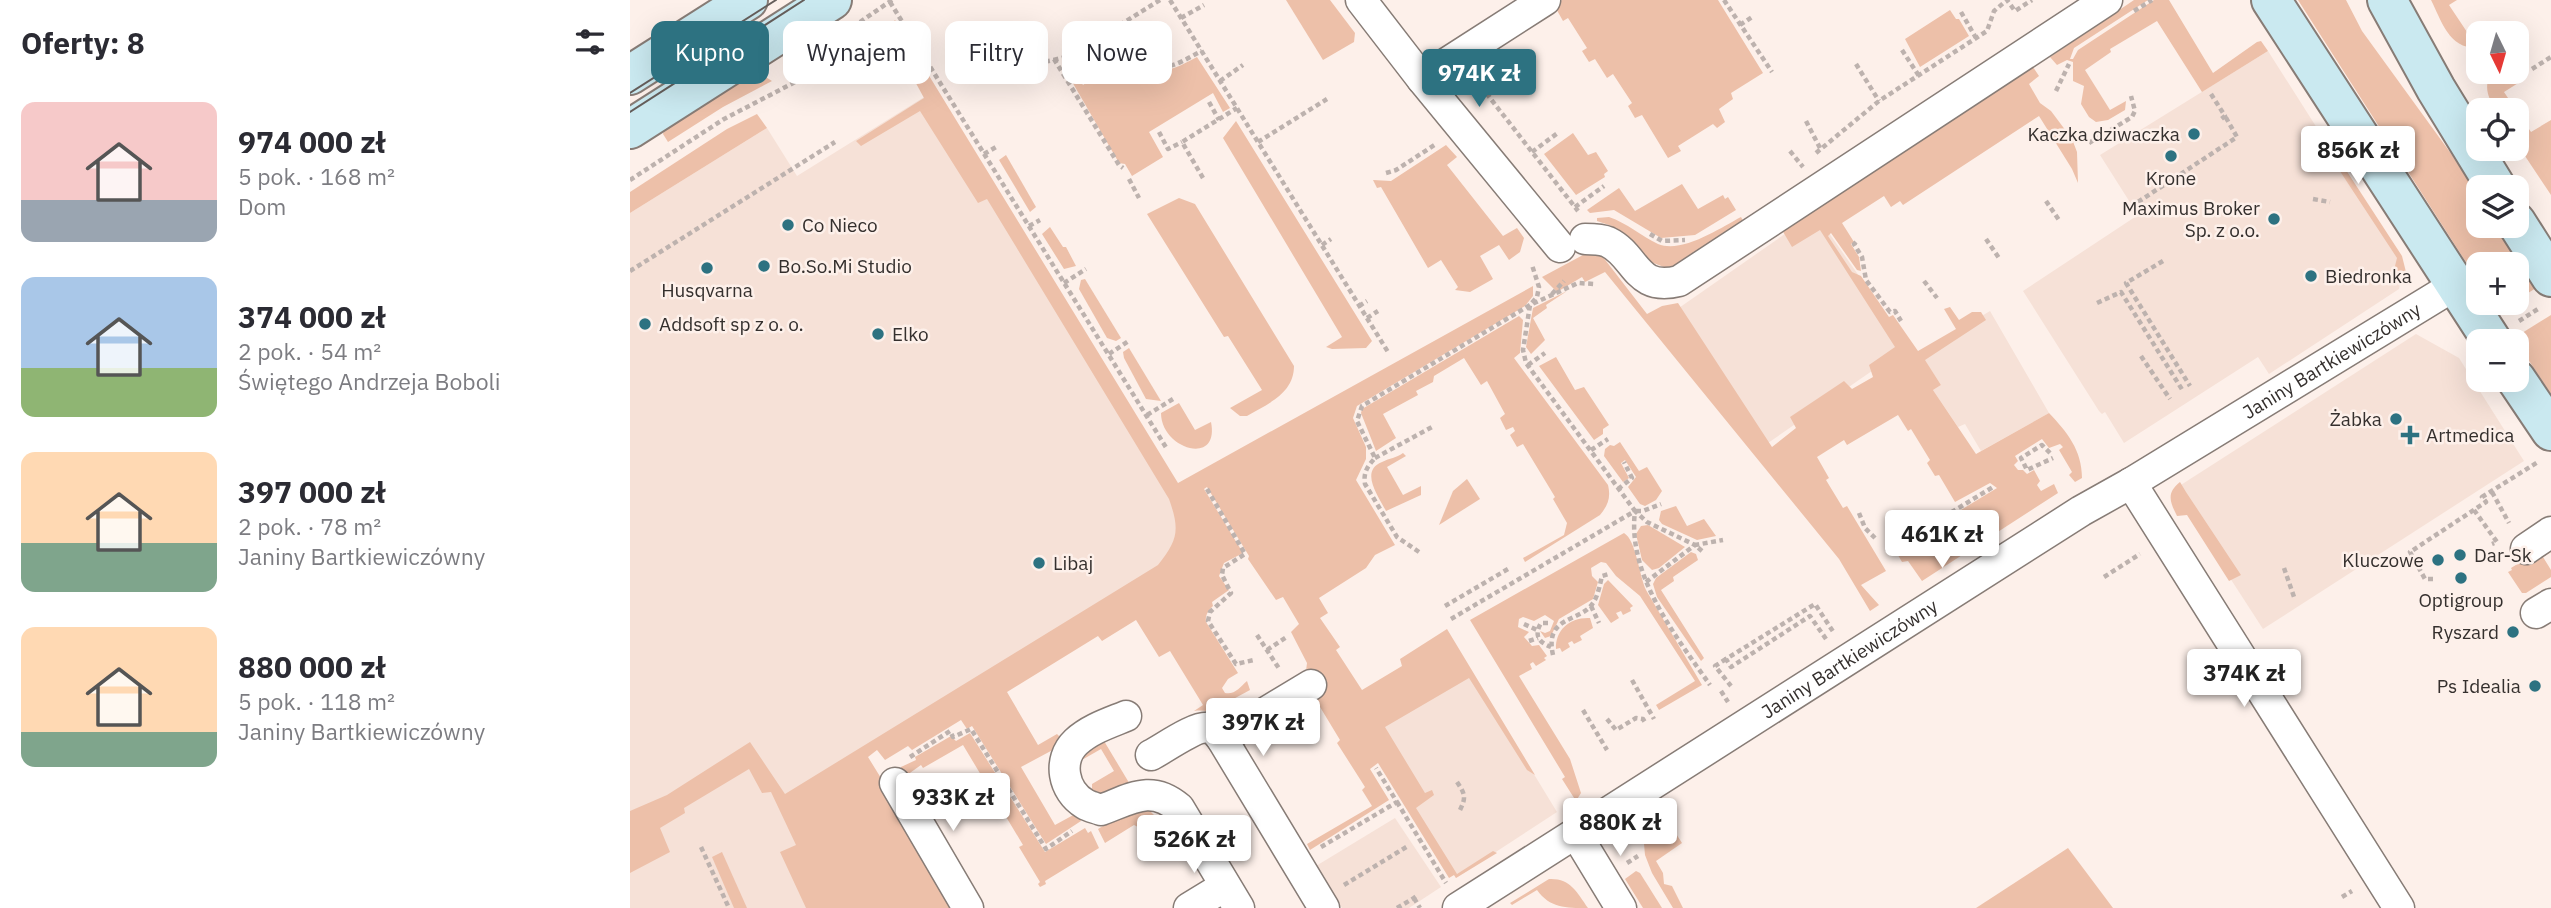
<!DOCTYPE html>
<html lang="pl">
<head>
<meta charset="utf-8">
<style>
	body { margin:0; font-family:"IBM Plex Sans",sans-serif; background:#f7f7f7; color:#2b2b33; height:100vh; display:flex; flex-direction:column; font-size:26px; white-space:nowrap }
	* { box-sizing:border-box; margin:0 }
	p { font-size:23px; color:#7c7c81 }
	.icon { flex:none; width:38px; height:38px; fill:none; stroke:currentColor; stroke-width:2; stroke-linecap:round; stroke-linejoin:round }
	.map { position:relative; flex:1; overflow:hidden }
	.sheet { display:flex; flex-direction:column; background:#fff; width:630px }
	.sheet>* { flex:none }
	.top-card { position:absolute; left:21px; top:21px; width:665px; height:63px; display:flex; gap:14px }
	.needle { width:46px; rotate:175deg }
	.fabs { position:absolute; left:1836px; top:21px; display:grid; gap:14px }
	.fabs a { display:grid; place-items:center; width:63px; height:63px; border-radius:14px; background:#fff; box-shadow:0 7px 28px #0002; font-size:35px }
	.price { position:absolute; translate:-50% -60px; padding:0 16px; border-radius:7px; background:#fff; color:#222; font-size:23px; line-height:46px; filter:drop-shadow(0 2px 4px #0008) }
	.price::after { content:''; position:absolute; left:50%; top:42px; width:21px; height:16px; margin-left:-10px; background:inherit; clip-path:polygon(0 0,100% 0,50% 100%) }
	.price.selected { background:#2d7281; color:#fff }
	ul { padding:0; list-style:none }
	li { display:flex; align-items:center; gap:21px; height:175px; padding:0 21px }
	li span { display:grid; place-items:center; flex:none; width:196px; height:140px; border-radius:14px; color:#555 }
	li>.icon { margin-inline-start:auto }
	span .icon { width:84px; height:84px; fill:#fffc; stroke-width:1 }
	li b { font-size:30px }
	h2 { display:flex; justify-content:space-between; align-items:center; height:84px; padding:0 21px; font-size:30px }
	.chip { padding:0 24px; border-radius:14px; background:#fff; box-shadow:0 7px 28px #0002; font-size:24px; line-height:63px }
	.chip.selected { background:#2d7281; color:#fff }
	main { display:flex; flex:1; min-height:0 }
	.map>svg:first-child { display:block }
</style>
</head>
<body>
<main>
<section class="sheet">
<h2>Oferty: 8<svg class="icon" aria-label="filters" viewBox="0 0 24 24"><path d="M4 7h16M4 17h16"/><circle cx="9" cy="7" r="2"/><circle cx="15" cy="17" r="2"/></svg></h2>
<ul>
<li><span style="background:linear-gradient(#f6c9c9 70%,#9aa5b1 0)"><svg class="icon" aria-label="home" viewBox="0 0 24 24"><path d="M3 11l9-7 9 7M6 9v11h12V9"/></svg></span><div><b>974 000 zł</b><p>5 pok. · 168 m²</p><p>Dom</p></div></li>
<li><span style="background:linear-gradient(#a9c7e8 65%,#8fb573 0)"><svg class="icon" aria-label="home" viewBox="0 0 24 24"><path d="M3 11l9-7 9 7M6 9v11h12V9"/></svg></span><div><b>374 000 zł</b><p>2 pok. · 54 m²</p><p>Świętego Andrzeja Boboli</p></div></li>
<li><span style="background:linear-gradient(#ffd9b3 65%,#7fa58c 0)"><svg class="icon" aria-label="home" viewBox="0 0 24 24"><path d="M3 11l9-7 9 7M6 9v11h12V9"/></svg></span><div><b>397 000 zł</b><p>2 pok. · 78 m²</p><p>Janiny Bartkiewiczówny</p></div></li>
<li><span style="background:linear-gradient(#ffd9b3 75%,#7fa58c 0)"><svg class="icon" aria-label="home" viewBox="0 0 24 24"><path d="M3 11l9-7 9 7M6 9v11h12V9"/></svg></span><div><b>880 000 zł</b><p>5 pok. · 118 m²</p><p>Janiny Bartkiewiczówny</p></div></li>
</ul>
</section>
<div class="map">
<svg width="1921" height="908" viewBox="0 0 1921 908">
	<rect width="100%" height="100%" fill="#fdf0ea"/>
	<!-- built -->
	<g fill="#f6e1d7">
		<path d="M1638,51L1774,265L1769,289L1639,374L1628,357L1494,443L1475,412L1472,414L1469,411L1393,291L1508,215L1470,155Z"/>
		<path d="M299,94L576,543L151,802L200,908H0V213L137,128L167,176Z"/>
		<path d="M1185,213L1278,346L1138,443L1046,310Z"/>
		<path d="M1360,311L1419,413L1351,451L1335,424L1328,427L1303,390L1311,385L1290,353Z"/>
		<path d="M1786,334L1829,358L1894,461L1633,629L1543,490Z"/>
		<path d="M832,656L927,812L826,878L729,721Z"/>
		<path d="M765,818L811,887L779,908H712L686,866Z"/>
	</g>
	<!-- green -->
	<g fill="#edc0a9">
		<path d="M656,0H700L725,33L724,42L693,60Z"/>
		<path d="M932,0H1088L1133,73L1101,93L1103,99L1089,109L1095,122L1087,128L1083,124L1048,146L1051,151L1038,158L1012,115L1005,118L998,106L1002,103L983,74L977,78L965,59L959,62L952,51L957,48L938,18L933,21L924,5Z"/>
		<path d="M1504,0H1518L1444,48L1440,59H1443L1448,50L1524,0H1539L1583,73L1627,42L1631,41L1638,51L1572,92L1527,21L1480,49L1481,52L1455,70L1480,110L1496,101L1495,110L1478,120L1466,122L1459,117L1451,104L1454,86L1443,81V62L1437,60L1427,65L1420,57Z"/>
		<path d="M1668,0H1716L1732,31L1822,155L1848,196V226H1867L1906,288L1887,300L1886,264H1848V281Z"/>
		<path d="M1801,0H1827L1819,5L1839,35L1859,23L1858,33H1848V48C1819,49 1812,22 1801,0Z"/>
		<path d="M1320,10L1326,19H1329L1339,36L1290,67L1275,39Z"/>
		<path d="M265,20L548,483L903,286V296L895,306L727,406L723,418L736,447V459L726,480L765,545L745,555L736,568L689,598L698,613L690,618L710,647L706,650L732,690L772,666L770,659L817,629L905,775L897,770L839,678L755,727L795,793L802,790L804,795L786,808L827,874L863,851L867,853L826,878L824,875L819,878L748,763L740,769L759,800L680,850L677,844L742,806L732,790L735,787L707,743L710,740L687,702L684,690L661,682L676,671L677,663L661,632L669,624L653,597L646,600L618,559L619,556L577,487L574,489L613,553L594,563L589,576L599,590L582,602L583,606C578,611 575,615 576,622L608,673L598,679L592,688L595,693C605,695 610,687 617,681L620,690L596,703L604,715L599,728C588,715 581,709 564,711L573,705L540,651L529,657L506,620L472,641L468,636L377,692L408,745L427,734L429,736L432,735L434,739L432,745L391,767L425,825L447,813L451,821L416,844L342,726L337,729L331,720L282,750L278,746L255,760L247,750L238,757L331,908H176L150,852L166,845L141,792L132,793L119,769L54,808L55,813L30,828L40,852L0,873V811L37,795L120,742L155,794L528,565C548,540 550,530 539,499L357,199L348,203L290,111L231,146L226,141L294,98L257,30Z"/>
		<path d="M567,57L600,108L593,112L583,93L519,132L533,157L502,176L495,164L489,163L437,73L440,65L453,85C464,78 477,64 490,60C502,55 510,65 520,69C537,75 553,64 567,57Z"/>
		<path d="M1403,67L1409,76L1399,84L1410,103L1421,111L1442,139L1447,152L1448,183L1442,169L1409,116L1273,205L1270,201L1261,207L1254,196L1212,223L1224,242L1221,244L1229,257L1231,271L1227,270L1201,233L1198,236L1222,272L1231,276L1259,317L1263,315L1288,351L1326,329L1314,309L1320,307L1329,320L1342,312H1351L1356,320L1295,360L1311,385L1303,390L1346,454L1419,413C1437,432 1452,450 1452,478L1445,482L1439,475L1442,472L1429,450L1433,447L1430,444L1419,448L1412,439L1385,456L1388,461L1384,465L1388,470H1393L1397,474L1404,470L1410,481L1407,485L1411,491L1424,484L1428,493L1292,581L1278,561L1272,562L1265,550L1367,488L1360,483L1325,502L1309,475L1305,476L1297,463L1300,460L1281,429L1278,431L1268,415L1217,445L1214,440L1187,457L1199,478L1196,480L1213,508L1217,506L1256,571L1231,585L1249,605L1240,611L1209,559L975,272L955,282L952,277L927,292L912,277L966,248L1017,314L1032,306L1048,303L1142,447L1166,428L1160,417L1214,381L1222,389L1243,377L1239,365L1265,347L1190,230L1162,247L1152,230Z"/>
		<path d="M1870,72H1883L1893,80L1874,92L1901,132L1921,120V195L1887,144L1886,110H1866C1860,100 1855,92 1858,80Z"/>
		<path d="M120,74L134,76L142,81L93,107L38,142L33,134L36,121Z"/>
		<path d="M127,114L137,128L0,213V192L97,129Z"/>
		<path d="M606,121L742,341L736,348L702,349L696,347L712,337L593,138Z"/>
		<path d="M943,133L958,155L966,152L978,171L974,174L975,177L946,195L914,154Z"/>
		<path d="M816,145L827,157L817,165L873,236L887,228L894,238L890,252L879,260L869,245L850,256L863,279L840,292L825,290L828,287L811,260L798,268L751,187L747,188L743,180L761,181Z"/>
		<path d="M1703,150L1772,256L1777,276L1772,284L1763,274L1767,258L1700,156Z"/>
		<path d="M376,155L406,207L400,212L369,160Z"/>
		<path d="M1052,184L1068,209L1093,195L1095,199L1098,197L1106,210L1065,235L1031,238L984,210L960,213L957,210L989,188L1005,211Z"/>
		<path d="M549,198L565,204L664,366C664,394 637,404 617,416H610L600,408L632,390L598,336L594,337L517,214Z"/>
		<path d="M979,217C997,223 1011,236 1028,244C1052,254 1090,228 1111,217L1115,224L1055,266L1039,269L1021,262L982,226L967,221V218Z"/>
		<path d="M420,227L433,247H436L446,266L434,269L412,234Z"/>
		<path d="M455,279L491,338L486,341L477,338L449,289L451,280Z"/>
		<path d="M937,291L916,305L917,308L903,318L915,340L901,354L896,347L903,308Z"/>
		<path d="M1921,315V394L1884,338Z"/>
		<path d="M889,316L893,320L890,353L884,358L978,485C981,498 978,505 970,515L895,562L893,558L934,535L937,523L923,499L925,497L893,444L887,447L880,435L885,431L883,427L876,430L870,418L875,414L857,381L851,385L834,358L804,376L803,382L786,391L788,395L753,414L766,438L746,451L731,413L732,409Z"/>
		<path d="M499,348L531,401L516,399L494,358L493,352Z"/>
		<path d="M926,357L945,390L954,387L979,425L973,429V434L964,440L909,366Z"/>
		<path d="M549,403L565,430L581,422C590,467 531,449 531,413Z"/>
		<path d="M990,442L1009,471L1017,467L1032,491L1026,500L1015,506L1010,504L998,487L1006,477L995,460L991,463L999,478L993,482L974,456L975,449L980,445L984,446Z"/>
		<path d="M773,453L776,456L757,467L773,495L791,486V495L756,511C749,497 729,471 752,462C760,458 766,458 773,453Z"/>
		<path d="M837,479L850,499L809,525L823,491Z"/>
		<path d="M1550,482L1556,492L1611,575L1599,581L1557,515L1547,516C1540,502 1536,493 1550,482Z"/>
		<path d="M1046,506L1057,526L1074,519L1086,536L1067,540L1032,524L1029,520L1031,511Z"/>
		<path d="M1018,525L1055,547L1029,568L1022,570L1012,560L1006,534L1011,526Z"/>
		<path d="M994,533C1006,540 1009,575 1016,590L1072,685L1029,710L1026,705L1065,681L1010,596L986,576L976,563L971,562L961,568L962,576L968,582L963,599L929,619L921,636L915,638L910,631L915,633L920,631L924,621L915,615L904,621L893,617L889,619L888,627L899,632L894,637L902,646L909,645L917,656L914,658L916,660L906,666L903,662L900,664L902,669L889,676L940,759L951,793L946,801L932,779L935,777L840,620Z"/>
		<path d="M1921,543V552L1913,557L1921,570V577L1896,593H1892L1878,572L1882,570L1881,568Z"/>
		<path d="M1061,552L1066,554L1068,560L1043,577L1044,581L1031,590L1074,658L1071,661L1027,597L1023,584L1026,578Z"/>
		<path d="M978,580L1003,606L1000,608L1001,611L993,615L991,611L986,613L989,618L981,623L968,605L974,584Z"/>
		<path d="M960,618L963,628L950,636L952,640L944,644L942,641L938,643L940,647L932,652L930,648L926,649C925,630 940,617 960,618Z"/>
		<path d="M340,733L415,852L455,828L458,833L461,831L469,848L415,881L416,884L410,887L408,884L410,882L389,847L393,845L333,745L293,768L291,765L270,780L271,767L286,760L285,757L321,736L326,741Z"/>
		<path d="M474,741L504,791L472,802L462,791V784L484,771L471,749L450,761L445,753Z"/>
		<path d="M504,807L519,810L525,816L508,827L504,825L475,843L468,829Z"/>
		<path d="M1030,809L1052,843L1026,861L1033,873L1034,884L1042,886L1053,908H1043L1022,873L1015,855L1012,821Z"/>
		<path d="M1438,848L1483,908H1346Z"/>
		<path d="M92,852L117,908H104L82,857Z"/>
		<path d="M1006,871L1010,873L1032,908H1013L995,879Z"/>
		<path d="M919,879C940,878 947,892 958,908C935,908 920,908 907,890L882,905L880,903Z"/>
	</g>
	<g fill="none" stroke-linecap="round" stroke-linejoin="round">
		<!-- street casing -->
		<g stroke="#877c76" stroke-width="33">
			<g id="street">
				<path d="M731,0L792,79L930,247"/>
				<path d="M792,79L915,0"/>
				<path d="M955,239C963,239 971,239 978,242C1007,256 1005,292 1049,281L1477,0"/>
				<path d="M1501,483L1769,908"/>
				<path d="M1896,549L1921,532"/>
				<path d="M1906,613L1921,604"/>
				<path d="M496,716C479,723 460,729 446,742C427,760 433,791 455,804C460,807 466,808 471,810C501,799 521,784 549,808L609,908"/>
				<path d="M592,739L681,685"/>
				<path d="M521,755C533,749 566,725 579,728C585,729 589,735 592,739L694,908"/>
				<path d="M265,783L338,908"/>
				<path d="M946,834L991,908"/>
				<path d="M559,908L595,886"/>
				<path id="s1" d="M828,908L1451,511L1501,483L1827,284"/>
			</g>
		</g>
		<!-- secondary casing -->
		<g stroke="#877c76" stroke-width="42">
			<g id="secondary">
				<path d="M1641,0L1862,341"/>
				<path d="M1757,0L1806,89L1866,187"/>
				<path d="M0,75L118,0"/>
				<path d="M0,129L202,0"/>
				<path d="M1886,222L1921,277"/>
				<path d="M1886,379L1921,431"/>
			</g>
		</g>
		<!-- path -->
		<g stroke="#bdb2ae" stroke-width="4.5" stroke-dasharray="5 3.5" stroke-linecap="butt">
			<path d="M530,0L440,56L457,81C467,74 478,62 489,57C503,52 516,66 531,67C546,67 559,57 572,51"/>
			<path d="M540,0L758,352"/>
			<path d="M1094,0L1142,72"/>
			<path d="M260,2L537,449"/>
			<path d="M1504,11L1522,0"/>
			<path d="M1331,12L1346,38"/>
			<path d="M551,18L574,5"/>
			<path d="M230,22L262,0"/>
			<path d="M1110,25L1122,17"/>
			<path d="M451,31L459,45"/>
			<path d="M1272,50L1289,76"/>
			<path d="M393,52C403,69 424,59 440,56"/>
			<path d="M424,59L489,165L493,168"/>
			<path d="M1226,64L1249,101"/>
			<path d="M1902,69L1921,57"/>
			<path d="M846,80L948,211"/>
			<path d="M590,81L613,65"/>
			<path d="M1426,91L1439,64"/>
			<path d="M1581,94L1595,116L1590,120"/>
			<path d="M858,95L883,75"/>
			<path d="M579,102L589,120"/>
			<path d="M1176,121L1190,148"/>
			<path d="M529,132L538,149L552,142"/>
			<path d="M628,142L697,99"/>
			<path d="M1459,143L1502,117L1505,111L1501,96"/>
			<path d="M1160,151L1173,167"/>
			<path d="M902,152L929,132"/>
			<path d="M1186,153L1249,101L1357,31L1364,11L1377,0L1385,11L1402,0"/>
			<path d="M354,154L366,147"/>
			<path d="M756,173L766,170L806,144"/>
			<path d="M573,178L552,142L607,108"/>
			<path d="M499,179L509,198"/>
			<path d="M0,180L94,119L169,80L181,71L210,39"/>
			<path d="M1683,199L1700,202"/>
			<path d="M1416,201L1429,220"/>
			<path d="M1508,202L1607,137L1595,116"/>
			<path d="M945,207L974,186"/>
			<path d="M399,226L410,220"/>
			<path d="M1020,234L1032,241L1055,240"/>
			<path d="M1356,239L1369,258"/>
			<path d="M1226,242L1224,244L1232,257L1236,280L1260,312L1265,311L1271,321"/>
			<path d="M692,245L701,239"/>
			<path d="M1533,261L1496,283L1560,386"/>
			<path d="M0,271L205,142"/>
			<path d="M1294,281L1307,298"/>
			<path d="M434,283L456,269"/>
			<path d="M922,294L934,281"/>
			<path d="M1467,303L1491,292L1553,391"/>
			<path d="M729,306L737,301"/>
			<path d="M737,318L748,311"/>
			<path d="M1889,321L1908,309"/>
			<path d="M479,354L500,340"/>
			<path d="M1511,356L1540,399"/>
			<path d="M898,365L915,353"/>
			<path d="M517,415L543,399"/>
			<path d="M961,450L978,439"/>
			<path d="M1420,453L1412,445L1391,458L1397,470L1423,458"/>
			<path d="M745,458L802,427"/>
			<path d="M577,489L615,554L593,568L592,575L601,593L580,612L578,621L606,664L624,660"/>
			<path d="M988,489L1002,478L994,462"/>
			<path d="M1862,492L1879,523"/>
			<path d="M1844,510L1867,542L1862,544"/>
			<path d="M1006,511H1013L1031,504"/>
			<path d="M1229,513L1235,528L1245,538"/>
			<path d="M1072,551L1065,545L1093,540"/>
			<path d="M789,552L767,537L735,484C733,472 738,466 745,458L727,421L732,406L900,305L948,283L965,284"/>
			<path d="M1256,552L1363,487"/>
			<path d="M1654,568L1664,597"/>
			<path d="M1474,577L1510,554"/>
			<path d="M1803,579H1795L1780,552L1856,502L1852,497L1908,462"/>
			<path d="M1016,582L1065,545L1017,522L1005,511C997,575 1045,635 1080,685"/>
			<path d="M815,606L878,569"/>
			<path d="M961,606L969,623"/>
			<path d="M821,619L1005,511L896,363L893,350L900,305L907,297L909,287L902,265"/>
			<path d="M918,623H911C904,635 908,642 921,647"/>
			<path d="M894,624L907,630"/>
			<path d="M627,635L650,670"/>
			<path d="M1196,639L1180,616L1101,667L1096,659L1185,604L1204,633"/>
			<path d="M899,641L908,638"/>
			<path d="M637,650L658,636"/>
			<path d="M923,655C914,615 950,623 963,603C968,596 970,584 972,576L979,574"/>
			<path d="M1096,659L1085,666L1101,686"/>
			<path d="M1002,680L1024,719"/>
			<path d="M1091,691L1098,702"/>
			<path d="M953,710L977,750"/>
			<path d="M977,719L986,730L1006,718L1013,719L1016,724"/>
			<path d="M280,757L320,731L323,737L341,729L416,849L442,831"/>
			<path d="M827,782C836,795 836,798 829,812"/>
			<path d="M767,802L816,883"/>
			<path d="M71,847L99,908"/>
			<path d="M691,847L767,802L746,768"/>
			<path d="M997,863L1008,856"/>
			<path d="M714,885L778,846"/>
			<path d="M1712,897L1722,891"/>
			<path d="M784,898L790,908"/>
			<path d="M767,908L784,898L781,894"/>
		</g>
		<!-- street -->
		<use href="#street" stroke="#fff" stroke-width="30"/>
		<!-- secondary -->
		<use href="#secondary" stroke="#cae9f0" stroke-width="38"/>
		<!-- tram -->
		<g stroke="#655e5b" stroke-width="2">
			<path d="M0,93L146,0"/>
			<path d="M0,112L174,0"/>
		</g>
	</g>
	<!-- markers -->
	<g fill="#2d7281" stroke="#fdf0ea" stroke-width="2.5">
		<circle cx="1564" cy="134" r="7"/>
		<circle cx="1541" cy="156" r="7"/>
		<circle cx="1644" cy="219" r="7"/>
		<circle cx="158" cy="225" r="7"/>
		<circle cx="134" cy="266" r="7"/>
		<circle cx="77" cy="268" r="7"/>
		<circle cx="1681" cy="276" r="7"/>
		<circle cx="15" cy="324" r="7"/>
		<circle cx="248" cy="334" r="7"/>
		<circle cx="1766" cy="419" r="7"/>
		<path d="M1776.5 424.5h7v7h7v7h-7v7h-7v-7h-7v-7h7z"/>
		<circle cx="1830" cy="555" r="7"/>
		<circle cx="1808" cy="560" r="7"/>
		<circle cx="409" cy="563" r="7"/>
		<circle cx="1831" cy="578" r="7"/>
		<circle cx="1883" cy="632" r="7"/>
		<circle cx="1905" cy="686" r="7"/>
	</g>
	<g text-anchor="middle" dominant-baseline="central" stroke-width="5" stroke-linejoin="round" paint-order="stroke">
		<!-- poi labels -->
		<g font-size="19" fill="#35302e" stroke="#fdf0ea" text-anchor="start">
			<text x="1550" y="134" text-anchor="end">Kaczka dziwaczka</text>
			<text x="1541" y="178" text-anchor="middle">Krone</text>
			<text x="1630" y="208" text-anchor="end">Maximus Broker<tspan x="1630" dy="22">Sp. z o.o.</tspan></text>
			<text x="172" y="225">Co Nieco</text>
			<text x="148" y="266">Bo.So.Mi Studio</text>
			<text x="1695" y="276">Biedronka</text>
			<text x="77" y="290" text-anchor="middle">Husqvarna</text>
			<text x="29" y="324">Addsoft sp z o. o.</text>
			<text x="262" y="334">Elko</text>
			<text x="1752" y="419" text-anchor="end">Żabka</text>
			<text x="1796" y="435">Artmedica</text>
			<text x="1844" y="555">Dar-Sk</text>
			<text x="1794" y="560" text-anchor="end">Kluczowe</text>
			<text x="423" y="563">Libaj</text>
			<text x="1831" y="600" text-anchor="middle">Optigroup</text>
			<text x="1869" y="632" text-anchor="end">Ryszard</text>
			<text x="1891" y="686" text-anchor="end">Ps Idealia</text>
		</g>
		<!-- street labels -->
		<g font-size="19" fill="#35302e" stroke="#fdf0ea">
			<text stroke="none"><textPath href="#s1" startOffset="1031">Janiny Bartkiewiczówny</textPath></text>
			<text stroke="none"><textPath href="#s1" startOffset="464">Janiny Bartkiewiczówny</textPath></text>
		</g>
	</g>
</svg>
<div class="fabs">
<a><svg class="needle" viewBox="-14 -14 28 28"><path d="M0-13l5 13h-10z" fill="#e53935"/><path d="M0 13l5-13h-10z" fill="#7c7c81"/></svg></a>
<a><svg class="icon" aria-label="locate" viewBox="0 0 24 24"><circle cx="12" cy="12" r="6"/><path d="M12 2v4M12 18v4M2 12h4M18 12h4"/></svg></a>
<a><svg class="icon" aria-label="layers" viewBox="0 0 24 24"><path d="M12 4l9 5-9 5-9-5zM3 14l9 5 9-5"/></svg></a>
<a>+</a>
<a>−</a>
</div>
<b class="price selected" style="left:849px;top:109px">974K zł</b>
<b class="price" style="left:1728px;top:186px">856K zł</b>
<b class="price" style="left:1312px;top:570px">461K zł</b>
<b class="price" style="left:1614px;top:709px">374K zł</b>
<b class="price" style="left:633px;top:758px">397K zł</b>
<b class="price" style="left:323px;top:833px">933K zł</b>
<b class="price" style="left:990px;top:858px">880K zł</b>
<b class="price" style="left:564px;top:875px">526K zł</b>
<div class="top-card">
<a class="chip selected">Kupno</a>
<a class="chip">Wynajem</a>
<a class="chip">Filtry</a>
<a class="chip">Nowe</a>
</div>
</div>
</main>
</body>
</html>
